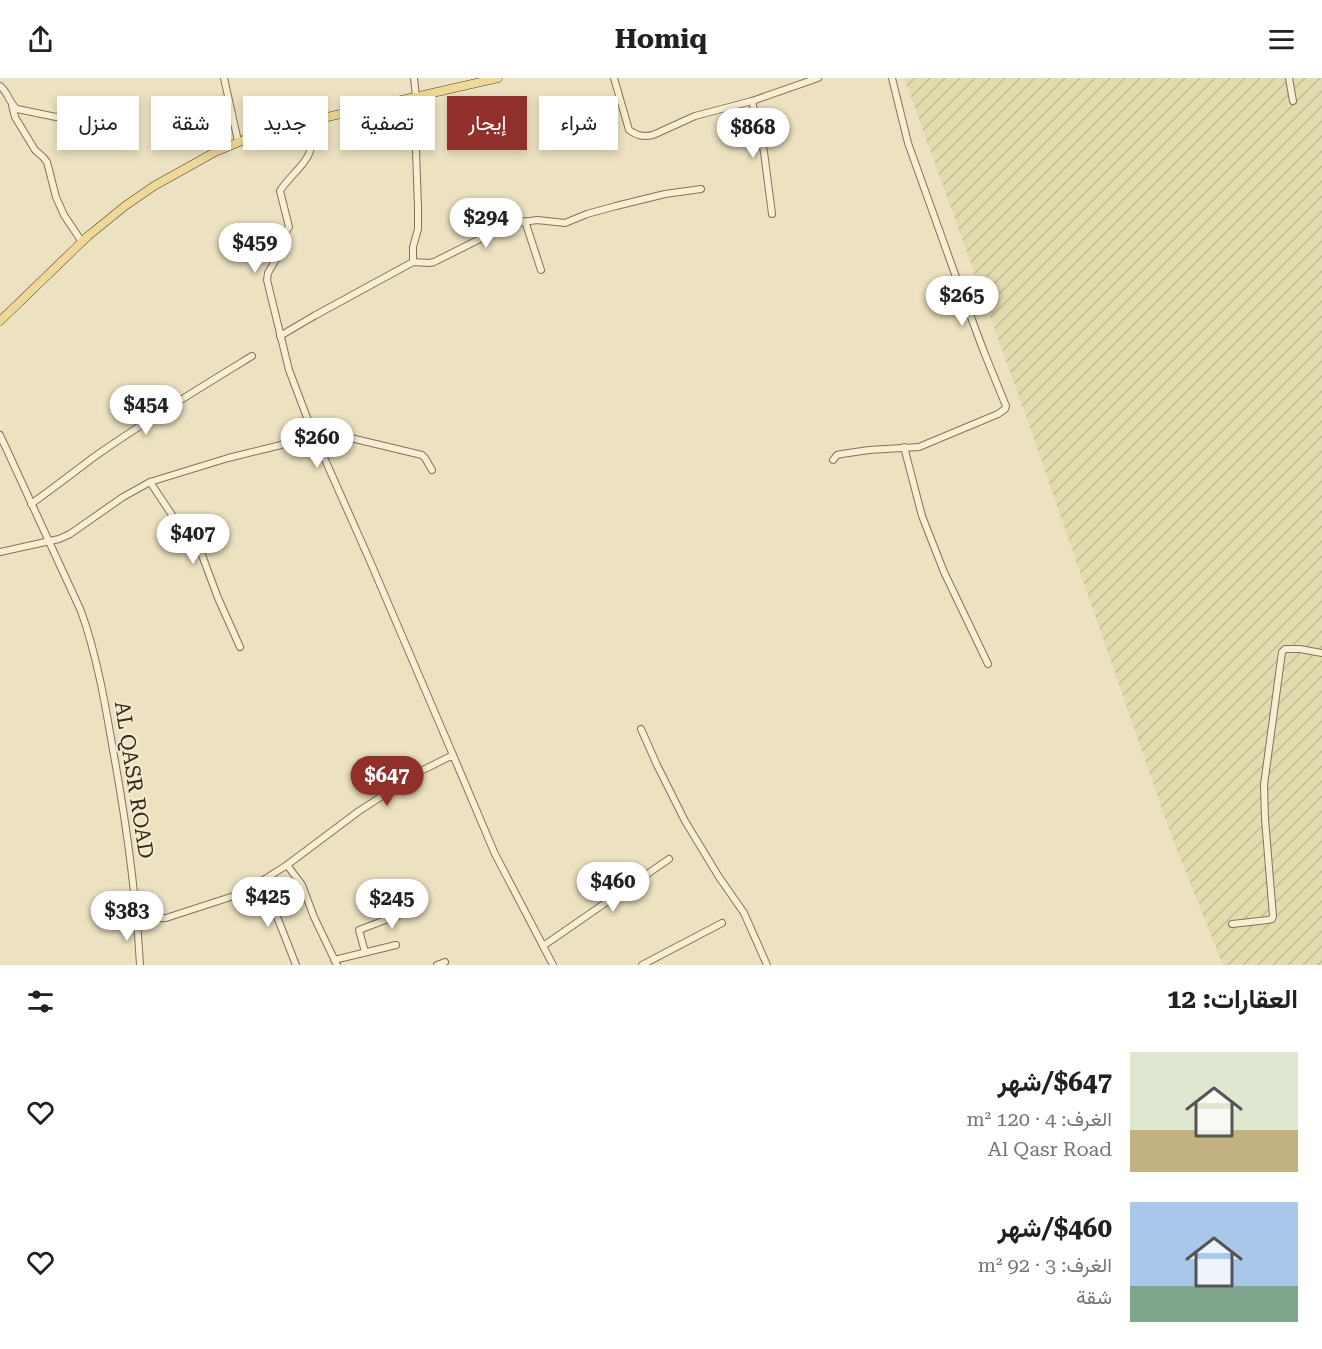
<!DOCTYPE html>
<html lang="ar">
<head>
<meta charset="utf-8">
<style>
	body { margin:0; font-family:"Roboto Serif",Vazirmatn,serif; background:#f6f6f6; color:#202124; direction:rtl; height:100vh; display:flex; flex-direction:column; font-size:22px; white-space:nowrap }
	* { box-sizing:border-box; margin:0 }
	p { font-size:20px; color:#757577 }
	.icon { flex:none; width:33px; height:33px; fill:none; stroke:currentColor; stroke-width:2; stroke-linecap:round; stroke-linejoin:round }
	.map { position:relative; height:887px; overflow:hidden; direction:ltr }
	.drawer { display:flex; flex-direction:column; background:#fff; flex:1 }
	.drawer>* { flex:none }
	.hud { position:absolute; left:18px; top:18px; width:600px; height:54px; direction:rtl; display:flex; gap:12px }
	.price { position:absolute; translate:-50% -51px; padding:0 14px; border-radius:21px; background:#fff; color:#222; font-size:20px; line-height:39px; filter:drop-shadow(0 2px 3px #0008) }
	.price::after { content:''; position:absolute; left:50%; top:36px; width:18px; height:14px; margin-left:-9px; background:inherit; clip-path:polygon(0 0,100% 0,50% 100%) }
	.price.current { background:#912f2b; color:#fff }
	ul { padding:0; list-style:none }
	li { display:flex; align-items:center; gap:18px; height:150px; padding:0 24px }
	li span { display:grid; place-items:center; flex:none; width:168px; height:120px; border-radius:0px; color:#555 }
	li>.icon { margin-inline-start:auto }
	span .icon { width:72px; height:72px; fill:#fffc; stroke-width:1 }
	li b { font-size:26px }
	h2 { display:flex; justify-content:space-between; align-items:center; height:72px; padding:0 24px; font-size:26px }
	.tag { padding:0 21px; border-radius:0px; background:#fff; box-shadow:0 3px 9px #0003; font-size:21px; line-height:54px }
	.tag.current { background:#912f2b; color:#fff }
	header { display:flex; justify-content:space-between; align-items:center; height:78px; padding:0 24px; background:#fff; font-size:27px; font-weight:700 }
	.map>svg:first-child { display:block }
</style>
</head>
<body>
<header><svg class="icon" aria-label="menu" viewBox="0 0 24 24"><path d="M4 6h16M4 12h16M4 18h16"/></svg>Homiq<svg class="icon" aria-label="share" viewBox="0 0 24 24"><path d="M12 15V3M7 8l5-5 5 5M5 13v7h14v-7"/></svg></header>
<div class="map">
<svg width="1322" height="887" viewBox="0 0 1322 887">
	<defs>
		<pattern id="farmland-furrows" width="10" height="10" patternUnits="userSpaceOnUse" patternTransform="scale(1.5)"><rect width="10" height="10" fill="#e1dbae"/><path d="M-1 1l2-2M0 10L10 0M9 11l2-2" fill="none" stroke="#c2bc95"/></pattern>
	</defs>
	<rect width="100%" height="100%" fill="#ece1c0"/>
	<!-- farmland -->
	<path fill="url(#farmland-furrows)" d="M912,0H1322V887H1223L1170,754L1031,352L905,2Z"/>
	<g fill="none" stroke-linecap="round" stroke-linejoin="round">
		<!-- minor casing -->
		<g stroke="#847259" stroke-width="8">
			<g id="minor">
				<path d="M224,0L238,63"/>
				<path d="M414,0L416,19"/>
				<path d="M614,0L629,52C638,58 643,59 653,57L695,38L752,23L818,0"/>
				<path d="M1289,0L1293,23"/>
				<path d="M0,8C8,14 9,25 17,31L56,39L89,37"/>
				<path d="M410,20L416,73L418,129V151L413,169V184"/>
				<path d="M752,23L764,74L772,136"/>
				<path d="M12,27L15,39L35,72L43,79L47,84L56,119L64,137L82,164"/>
				<path d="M304,44C306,51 311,60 311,68C310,84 288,99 280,113L289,149L282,159L280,169L275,183L268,195L267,202L289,292L311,350"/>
				<path d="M525,143L541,192"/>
				<path d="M280,258L314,238L413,184L429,185L434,184L510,146L537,142L565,145L587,136L616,128L665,116L701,111"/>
				<path d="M313,351L422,377L425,380L432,392"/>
				<path d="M0,357L81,533C97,578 105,625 113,672C126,743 136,815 140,887"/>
				<path d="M904,369L922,438L944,494L988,586"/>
				<path d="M833,382L837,377L842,376L869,372L919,369L998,336L1005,331L1006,328L984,274L956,199L908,65L892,0"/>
				<path d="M150,404L178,446L196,461L218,520L240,569"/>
				<path d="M31,426C52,411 73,395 94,379C145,343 198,311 252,278"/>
				<path d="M0,474L59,461L70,456L123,419L150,404L228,380L281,367L311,350L370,483L453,677"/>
				<path d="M641,651L657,687L685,743L719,799L744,835L767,887"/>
				<path d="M287,787L302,807L314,839L337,887"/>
				<path d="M263,803L296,887"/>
				<path d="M138,839L144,841L166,840L243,815L287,787L359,733L421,693L453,677L495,776L553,887"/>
				<path d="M1232,846L1268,842L1272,841L1273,838L1265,741L1264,707L1282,574L1285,571H1300L1322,575"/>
				<path d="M543,868L669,781"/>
				<path d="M365,874L359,852L417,830"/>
				<path d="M334,882L396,867"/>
				<path d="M437,887L445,884"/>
				<path d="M642,887L722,845"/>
			</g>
		</g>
		<!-- major casing -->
		<g stroke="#52402d" stroke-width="9">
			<path id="major" d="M0,243L88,158L125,128L154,108L215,74L253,58L301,45L498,0"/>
		</g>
		<!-- minor -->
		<use href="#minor" stroke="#f7eed3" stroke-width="6"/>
		<!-- major -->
		<use href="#major" stroke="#eed898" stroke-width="8"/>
	</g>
	<g text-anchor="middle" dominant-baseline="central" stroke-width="4.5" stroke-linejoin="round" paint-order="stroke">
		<!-- street labels -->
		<g font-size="21" fill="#34291d" stroke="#f4ebcf">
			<text transform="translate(134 702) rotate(81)">AL QASR ROAD</text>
		</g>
	</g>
</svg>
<b class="price" style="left:753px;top:81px">$868</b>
<b class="price" style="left:486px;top:171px">$294</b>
<b class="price" style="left:255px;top:196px">$459</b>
<b class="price" style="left:962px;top:249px">$265</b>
<b class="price" style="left:146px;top:358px">$454</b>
<b class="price" style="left:317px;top:391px">$260</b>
<b class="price" style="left:193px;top:487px">$407</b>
<b class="price current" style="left:387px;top:729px">$647</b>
<b class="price" style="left:613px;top:835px">$460</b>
<b class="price" style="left:268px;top:850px">$425</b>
<b class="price" style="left:392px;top:852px">$245</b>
<b class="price" style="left:127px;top:864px">$383</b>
<div class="hud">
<a class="tag">شراء</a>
<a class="tag current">إيجار</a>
<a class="tag">تصفية</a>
<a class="tag">جديد</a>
<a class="tag">شقة</a>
<a class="tag">منزل</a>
</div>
</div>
<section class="drawer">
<h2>العقارات: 12<svg class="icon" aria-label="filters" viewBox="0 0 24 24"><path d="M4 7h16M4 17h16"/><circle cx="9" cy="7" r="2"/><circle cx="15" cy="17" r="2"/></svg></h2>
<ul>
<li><span style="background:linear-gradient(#dfe7d0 65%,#c2b280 0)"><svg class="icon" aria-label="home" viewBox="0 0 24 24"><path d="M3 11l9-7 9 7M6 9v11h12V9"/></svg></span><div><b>$647/شهر</b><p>الغرف: 4 · 120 m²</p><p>Al Qasr Road</p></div><svg class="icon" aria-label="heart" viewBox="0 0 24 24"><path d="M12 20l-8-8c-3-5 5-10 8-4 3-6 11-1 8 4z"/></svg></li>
<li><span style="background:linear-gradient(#a9c7e8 70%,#7fa58c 0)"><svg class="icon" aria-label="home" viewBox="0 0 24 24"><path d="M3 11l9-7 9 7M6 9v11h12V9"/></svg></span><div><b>$460/شهر</b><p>الغرف: 3 · 92 m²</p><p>شقة</p></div><svg class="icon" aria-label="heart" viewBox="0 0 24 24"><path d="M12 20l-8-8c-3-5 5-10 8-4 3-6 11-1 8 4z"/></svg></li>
</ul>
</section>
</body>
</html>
